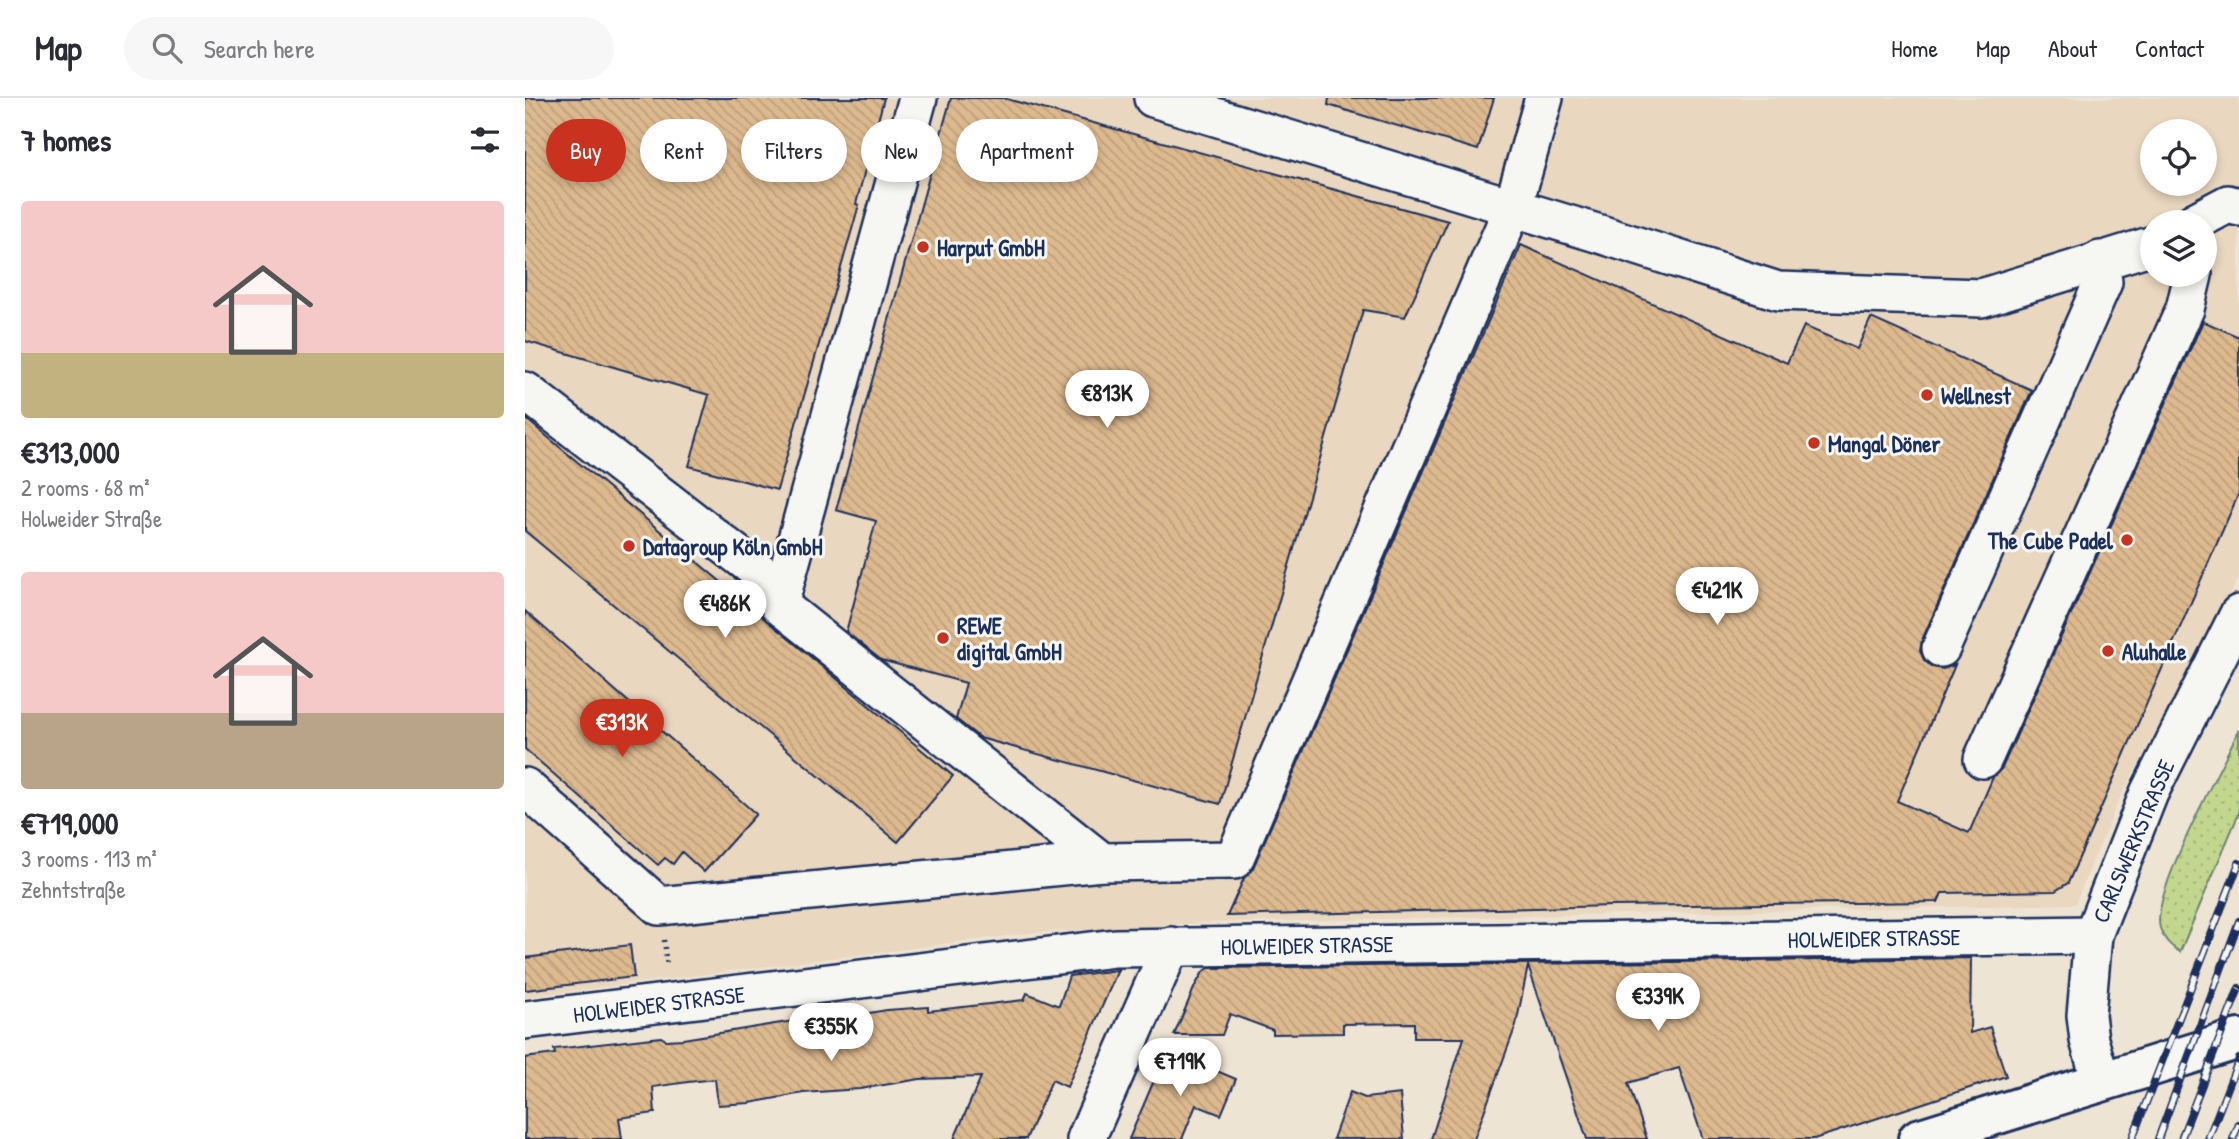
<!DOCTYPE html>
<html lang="en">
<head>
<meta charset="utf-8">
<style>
	body { margin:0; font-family:"Patrick Hand",sans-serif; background:#f7f7f7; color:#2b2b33; height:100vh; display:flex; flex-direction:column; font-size:26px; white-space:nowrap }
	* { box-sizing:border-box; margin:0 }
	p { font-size:23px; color:#7c7c81 }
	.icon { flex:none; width:38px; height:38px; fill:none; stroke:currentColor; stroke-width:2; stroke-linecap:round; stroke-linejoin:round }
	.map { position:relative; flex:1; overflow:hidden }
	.sheet { display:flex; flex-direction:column; background:#fff; width:525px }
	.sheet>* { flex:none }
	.guide { position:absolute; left:21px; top:21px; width:665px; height:63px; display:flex; gap:14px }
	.tools { position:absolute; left:1615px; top:21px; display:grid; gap:14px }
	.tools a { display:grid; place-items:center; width:77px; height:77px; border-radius:50%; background:#fff; box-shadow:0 4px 10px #0003; font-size:35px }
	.price { position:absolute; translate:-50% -60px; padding:0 16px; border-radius:24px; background:#fff; color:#222; font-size:23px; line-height:46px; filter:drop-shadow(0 2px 4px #0008) }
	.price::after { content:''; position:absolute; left:50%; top:42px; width:21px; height:16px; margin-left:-10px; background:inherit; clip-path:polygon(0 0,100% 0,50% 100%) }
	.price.on { background:#c8321e; color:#fff }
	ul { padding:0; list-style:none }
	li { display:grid; align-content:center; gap:14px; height:371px; padding:0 21px }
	li span { display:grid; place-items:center; height:217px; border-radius:7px; color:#555 }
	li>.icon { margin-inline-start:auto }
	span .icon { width:126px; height:126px; fill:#fffc; stroke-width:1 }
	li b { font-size:30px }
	h2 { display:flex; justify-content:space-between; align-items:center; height:84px; padding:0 21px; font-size:30px }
	.tag { padding:0 24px; border-radius:32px; background:#fff; box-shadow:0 4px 10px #0003; font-size:24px; line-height:63px }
	.tag.on { background:#c8321e; color:#fff }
	header { display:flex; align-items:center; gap:42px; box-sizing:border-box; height:98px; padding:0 35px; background:#fff; border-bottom:2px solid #e1e1e2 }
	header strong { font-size:33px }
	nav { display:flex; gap:38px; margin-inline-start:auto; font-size:24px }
	.search { width:490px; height:63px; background:#f7f7f7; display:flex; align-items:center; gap:18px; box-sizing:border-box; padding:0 24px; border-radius:38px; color:#7c7c81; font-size:26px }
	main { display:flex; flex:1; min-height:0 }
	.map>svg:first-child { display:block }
</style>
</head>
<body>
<header>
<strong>Map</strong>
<div class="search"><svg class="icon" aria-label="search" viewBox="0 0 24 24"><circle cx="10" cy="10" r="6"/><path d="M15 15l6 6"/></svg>Search here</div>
<nav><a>Home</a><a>Map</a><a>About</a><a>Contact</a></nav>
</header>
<main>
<section class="sheet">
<h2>7 homes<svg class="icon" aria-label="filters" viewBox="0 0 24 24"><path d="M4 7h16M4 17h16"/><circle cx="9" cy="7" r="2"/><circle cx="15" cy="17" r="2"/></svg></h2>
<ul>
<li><span style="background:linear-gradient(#f6c9c9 70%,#c2b280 0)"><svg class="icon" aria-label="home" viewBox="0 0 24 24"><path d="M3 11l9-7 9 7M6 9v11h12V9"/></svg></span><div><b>€313,000</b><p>2 rooms · 68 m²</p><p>Holweider Straße</p></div></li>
<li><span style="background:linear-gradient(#f6c9c9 65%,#b9a48a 0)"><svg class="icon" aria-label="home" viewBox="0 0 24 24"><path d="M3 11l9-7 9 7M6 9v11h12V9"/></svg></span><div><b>€719,000</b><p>3 rooms · 113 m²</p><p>Zehntstraße</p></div></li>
</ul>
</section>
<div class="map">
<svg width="1714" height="1041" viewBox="0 0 1714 1041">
	<defs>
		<pattern id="green-dots" width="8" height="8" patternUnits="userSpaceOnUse" patternTransform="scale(1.75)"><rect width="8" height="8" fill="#c2d78d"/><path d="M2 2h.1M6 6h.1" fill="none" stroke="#a6b97c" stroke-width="1.8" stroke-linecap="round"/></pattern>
		<pattern id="building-back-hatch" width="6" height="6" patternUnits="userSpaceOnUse" patternTransform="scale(1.75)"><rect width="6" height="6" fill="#ddb98e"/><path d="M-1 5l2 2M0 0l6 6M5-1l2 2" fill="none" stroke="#bd9f7d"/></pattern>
	</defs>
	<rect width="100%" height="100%" fill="#eee4d4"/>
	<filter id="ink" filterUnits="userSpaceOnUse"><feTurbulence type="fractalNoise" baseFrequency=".0143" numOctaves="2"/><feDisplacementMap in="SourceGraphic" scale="14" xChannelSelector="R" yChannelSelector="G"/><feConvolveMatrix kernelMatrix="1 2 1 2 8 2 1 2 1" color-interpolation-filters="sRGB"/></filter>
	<g filter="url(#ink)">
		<!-- built -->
		<path fill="#e9d7bf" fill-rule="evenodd" d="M0,0H1714V480L1593,704L1550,806L682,825L506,835L0,899ZM1628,33H1680V86H1628ZM1628,124H1680V177H1628Z"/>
		<!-- green -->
		<path fill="url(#green-dots)" stroke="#6e8376" stroke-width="2" d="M1714,632V715L1655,854C1645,848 1638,841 1635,830C1625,797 1697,668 1714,632Z"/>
		<!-- building -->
		<g fill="url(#building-back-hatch)" stroke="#1b2f5e" stroke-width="2">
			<path d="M0,0H359L331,106L334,107L252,392L164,368L184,297L0,243Z"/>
			<path d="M426,0H478L923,123L880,219L838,212L695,706L455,640L431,621L441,585L356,562L321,534L351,423L311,412Z"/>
			<path d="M804,0H969L953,52L803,7Z"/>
			<path d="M996,147L1262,265L1279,228L1332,251L1346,220L1507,292L1397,542L1395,553L1399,562L1407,569L1418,571L1430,567L1372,703L1444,735L1468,679L1477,670L1678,223L1714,239V395L1543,785L1530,793L1417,795L1413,804L1087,808L702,818L719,780L728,770Z"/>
			<path d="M0,320L428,678L373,744L0,433Z"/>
			<path d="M0,513L231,716L179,774L157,754L148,766L140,760L133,767L0,651Z"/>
			<path d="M105,847L109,879L0,892V860Z"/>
			<path d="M1446,860L1445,935L1465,929L1481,978L1289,1041H1178L1154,970L1103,985L1122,1041H1062L1003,868L991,927L949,1041H906L939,940H889V925L818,926V935L748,936V932L705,916L697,937H649L670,888L678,874L684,870Z"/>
			<path d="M593,872L542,989L527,982L501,1041H429L456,979L395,981L335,991L278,995L225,1005L193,1007L190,981L163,984L128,989L130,1015L94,1020L97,1041H0V960L30,956L29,951L136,939L141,942L158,941L268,923L270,928L320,923L319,919L362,912L403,909V913L499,902L502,895L534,908L544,878Z"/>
			<path d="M642,952L711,981L696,1017L671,1007L657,1041H604Z"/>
			<path d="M825,994L840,1000L875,996L879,1041H808Z"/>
		</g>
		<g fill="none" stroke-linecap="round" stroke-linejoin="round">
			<!-- minor casing -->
			<g stroke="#1b2f5e" stroke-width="42">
				<g id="minor">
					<path d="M393,0L254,507L577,764"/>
					<path d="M628,0L1075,136L1253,193L1456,200L1628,147"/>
					<path d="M1669,124L1703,106L1714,109"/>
					<path d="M0,293L258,492"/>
					<path d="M1416,550L1578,184L1575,162"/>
					<path d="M1458,661L1660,211L1668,177"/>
					<path d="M0,689L134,808L577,764L709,762L988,109L1019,0"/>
					<path d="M0,922L590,850L1568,837"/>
					<path d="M1576,983L1564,942L1561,917L1568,837L1624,695L1714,516"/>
					<path d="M561,1041L646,848"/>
				</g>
			</g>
			<!-- major casing -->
			<g stroke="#1b2f5e" stroke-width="44">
				<path id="major" d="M1393,1041L1714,941"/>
			</g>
			<!-- path -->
			<path stroke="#1b2f5e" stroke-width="4.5" stroke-dasharray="2 5" stroke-linecap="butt" d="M139,842L142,869"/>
			<!-- minor -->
			<use href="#minor" stroke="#f6f6f2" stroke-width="37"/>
			<!-- major -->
			<use href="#major" stroke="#f6f6f2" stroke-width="38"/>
			<!-- rail casing -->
			<g stroke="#1b2f5e" stroke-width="8">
				<g id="rail">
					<path d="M1607,1041L1714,765"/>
					<path d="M1633,1041L1714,823"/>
					<path d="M1656,1041L1714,890"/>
					<path d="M1683,1041L1714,961"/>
					<path d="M1708,1041L1714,1026"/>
				</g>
			</g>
			<!-- rail -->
			<use href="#rail" stroke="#f6f6f2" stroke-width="5" stroke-dasharray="16" stroke-linecap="butt"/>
		</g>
	</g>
	<!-- markers -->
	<g fill="#c8321e" stroke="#f6f6f2" stroke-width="2.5">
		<circle cx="398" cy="149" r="7"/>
		<circle cx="1402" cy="297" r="7"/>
		<circle cx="1289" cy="345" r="7"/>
		<circle cx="1602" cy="442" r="7"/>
		<circle cx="104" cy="448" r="7"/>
		<circle cx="418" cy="540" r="7"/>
		<circle cx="1583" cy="553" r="7"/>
	</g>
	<g text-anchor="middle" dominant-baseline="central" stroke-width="6" stroke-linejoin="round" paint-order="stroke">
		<!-- poi labels -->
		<g font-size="23" font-weight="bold" fill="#1b2f5e" stroke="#f6f6f2" text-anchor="start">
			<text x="412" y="149">Harput GmbH</text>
			<text x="1416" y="297">Wellnest</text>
			<text x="1303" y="345">Mangal Döner</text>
			<text x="1588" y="442" text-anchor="end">The Cube Padel</text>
			<text x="118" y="448">Datagroup Köln GmbH</text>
			<text x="432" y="527">REWE<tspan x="432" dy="26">digital GmbH</tspan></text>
			<text x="1597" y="553">Aluhalle</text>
		</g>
		<!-- street labels -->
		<g font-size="23" fill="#1b2f5e" stroke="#f6f6f2">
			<text transform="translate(1608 743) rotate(-67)">CARLSWERKSTRASSE</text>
			<text transform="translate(1349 840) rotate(-1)">HOLWEIDER STRASSE</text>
			<text transform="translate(782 847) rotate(-1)">HOLWEIDER STRASSE</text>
			<text transform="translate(134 906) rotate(-7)">HOLWEIDER STRASSE</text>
		</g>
	</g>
</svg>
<div class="tools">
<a><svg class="icon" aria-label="locate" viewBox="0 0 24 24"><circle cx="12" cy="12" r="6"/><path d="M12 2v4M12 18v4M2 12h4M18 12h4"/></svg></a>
<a><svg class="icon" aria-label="layers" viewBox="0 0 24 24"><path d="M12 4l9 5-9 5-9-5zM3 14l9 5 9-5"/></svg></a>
</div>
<b class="price" style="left:582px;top:332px">€813K</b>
<b class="price" style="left:1192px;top:529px">€421K</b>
<b class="price" style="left:200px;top:542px">€486K</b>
<b class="price on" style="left:97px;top:661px">€313K</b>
<b class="price" style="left:1133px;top:935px">€339K</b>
<b class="price" style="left:306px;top:965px">€355K</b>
<b class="price" style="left:655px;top:1000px">€719K</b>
<div class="guide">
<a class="tag on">Buy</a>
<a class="tag">Rent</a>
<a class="tag">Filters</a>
<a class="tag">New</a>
<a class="tag">Apartment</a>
</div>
</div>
</main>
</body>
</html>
